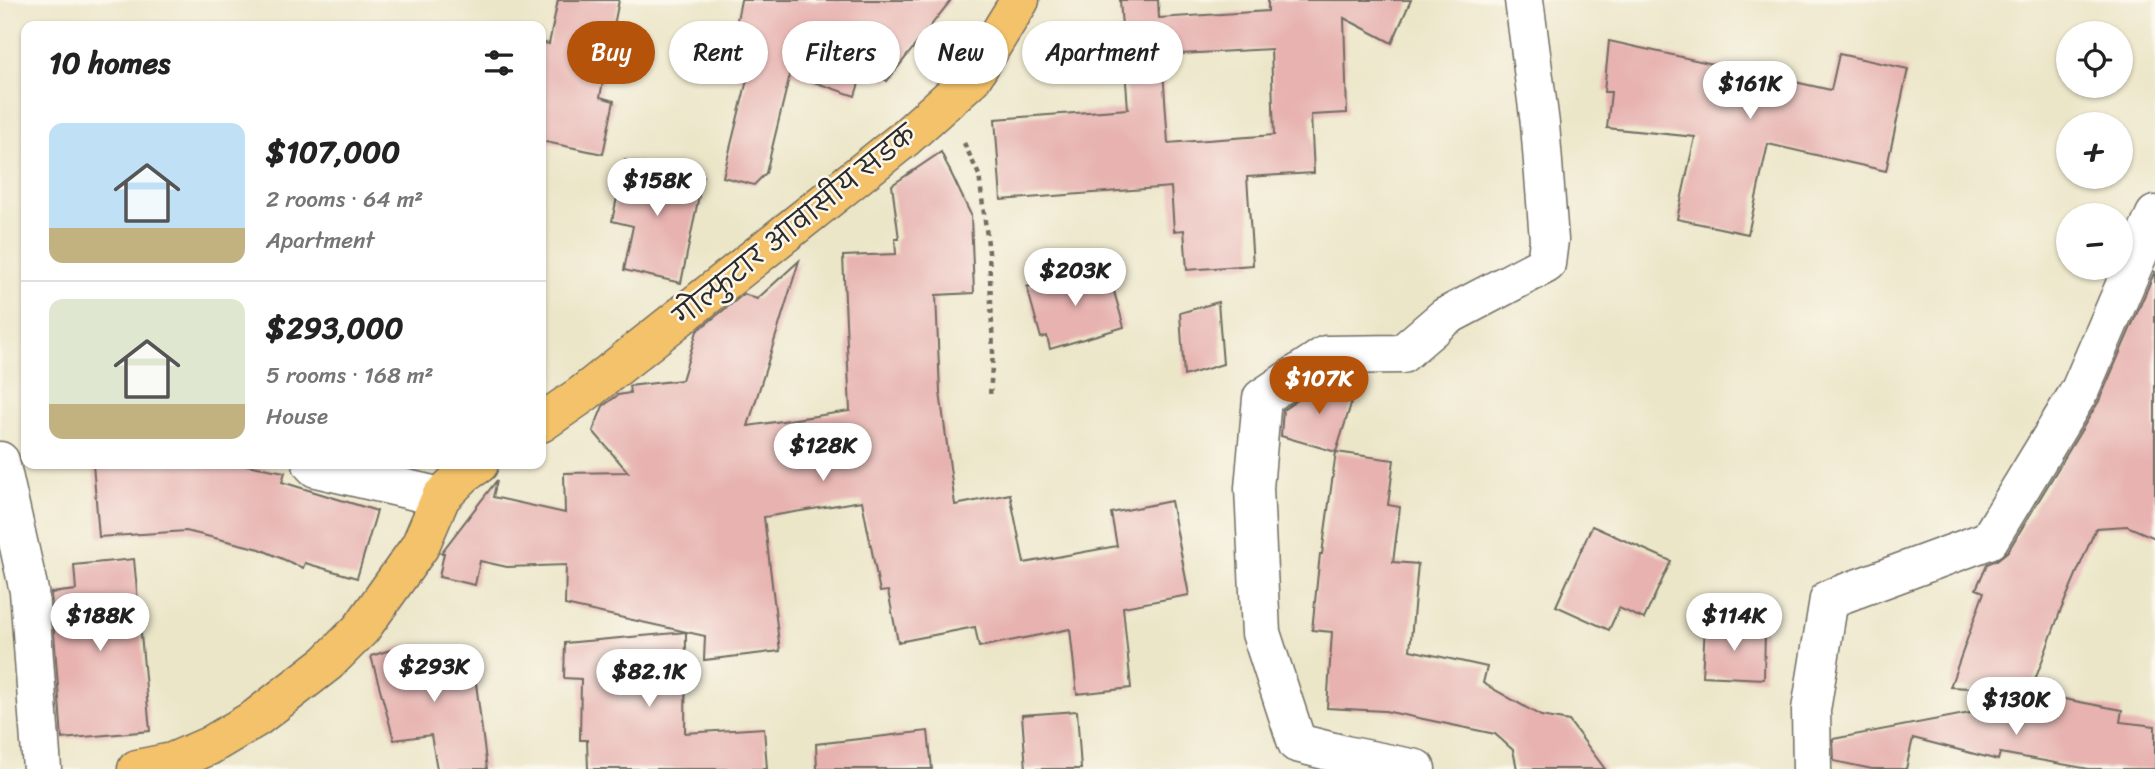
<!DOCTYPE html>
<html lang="en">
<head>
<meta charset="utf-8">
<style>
	body { margin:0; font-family:Sriracha,"Playpen Sans Deva",sans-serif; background:#f2f2f2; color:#222; height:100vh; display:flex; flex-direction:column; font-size:26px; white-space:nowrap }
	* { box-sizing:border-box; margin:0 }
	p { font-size:23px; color:#767676 }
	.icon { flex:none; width:38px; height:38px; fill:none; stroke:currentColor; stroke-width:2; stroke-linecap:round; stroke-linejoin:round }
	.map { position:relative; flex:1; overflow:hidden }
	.panel { position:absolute; left:21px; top:21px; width:525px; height:448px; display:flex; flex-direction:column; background:#fff; border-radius:14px; box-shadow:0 2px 5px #0004 }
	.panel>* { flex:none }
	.guide { position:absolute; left:567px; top:21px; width:665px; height:63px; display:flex; gap:14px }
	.buttons { position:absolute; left:2056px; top:21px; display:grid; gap:14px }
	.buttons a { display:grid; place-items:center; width:77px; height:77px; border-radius:50%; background:#fff; box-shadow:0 2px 5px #0004; font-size:35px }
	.price { position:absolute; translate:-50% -60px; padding:0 16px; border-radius:24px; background:#fff; color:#222; font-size:23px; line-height:46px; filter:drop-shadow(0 2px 4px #0008) }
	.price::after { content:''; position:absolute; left:50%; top:42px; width:21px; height:16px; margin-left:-10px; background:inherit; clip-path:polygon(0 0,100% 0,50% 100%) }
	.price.current { background:#b45309; color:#fff }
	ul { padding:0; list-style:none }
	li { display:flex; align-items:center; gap:21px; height:175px; padding:0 28px }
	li+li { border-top:2px solid #e0e0e0 }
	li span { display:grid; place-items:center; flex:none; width:196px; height:140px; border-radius:14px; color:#555 }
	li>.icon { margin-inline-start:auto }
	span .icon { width:84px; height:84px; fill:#fffc; stroke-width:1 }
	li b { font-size:30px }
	h2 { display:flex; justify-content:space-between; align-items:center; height:84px; padding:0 28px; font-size:30px }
	.chip { padding:0 24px; border-radius:32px; background:#fff; box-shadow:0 2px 5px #0004; font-size:24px; line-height:63px }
	.chip.current { background:#b45309; color:#fff }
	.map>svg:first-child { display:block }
</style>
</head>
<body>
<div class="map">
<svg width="2155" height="769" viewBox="0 0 2155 769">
	<rect width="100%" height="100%" fill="#fbf7ec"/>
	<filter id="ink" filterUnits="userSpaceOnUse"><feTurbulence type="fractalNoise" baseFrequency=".0143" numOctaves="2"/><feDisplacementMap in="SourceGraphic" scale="14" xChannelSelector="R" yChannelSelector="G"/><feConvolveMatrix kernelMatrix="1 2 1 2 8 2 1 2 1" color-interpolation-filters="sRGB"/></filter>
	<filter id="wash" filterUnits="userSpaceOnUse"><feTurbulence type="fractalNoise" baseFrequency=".00686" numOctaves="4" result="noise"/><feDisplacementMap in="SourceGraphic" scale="28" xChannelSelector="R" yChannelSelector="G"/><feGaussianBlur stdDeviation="1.57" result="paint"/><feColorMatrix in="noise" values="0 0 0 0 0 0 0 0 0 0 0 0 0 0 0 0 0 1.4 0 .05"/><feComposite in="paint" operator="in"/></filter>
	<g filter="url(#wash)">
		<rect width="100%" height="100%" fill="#ece6c9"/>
		<g id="blocks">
			<!-- building -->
			<g fill="#e7b2b0" fill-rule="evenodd">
				<path d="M558,0H619L600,97L614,101L603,154L541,141V42L549,44Z"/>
				<path d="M741,0H951L887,81L865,64L855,96L790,74L766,173L754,185L723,177L747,80L726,75Z"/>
				<path d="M1120,0H1158L1159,18L1268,11V0H1411L1392,43L1344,18L1347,113L1311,115L1314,173L1247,177L1253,265L1187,270L1184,230L1174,231L1171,187L1001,200L995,119L1128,109ZM1271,49L1274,135L1168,143L1162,55Z"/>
				<path d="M1609,41L1831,90L1839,54L1908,69L1886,171L1768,144L1748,234L1677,219L1695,137L1607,128L1611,92H1604Z"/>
				<path d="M941,152L971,215L974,293L936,295L940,392L955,505L1010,494L1024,563L1117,546L1111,513L1171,501L1189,595L1123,607L1131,688L1077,694L1070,629L979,647L975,627L898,642L888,591L880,592L862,501L764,517L780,651L704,660L705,636L565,605L566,565L507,567L480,561L475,585L439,577L444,553H441L497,480L493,497L565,513L564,473L628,472L593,431L603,406L618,395L630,393L629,386L682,380L697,331L744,294L757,299L799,261L748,426L850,411L843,256L896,254L895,239H899L892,185Z"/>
				<path d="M625,160L703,176L681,283L624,270L633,226L612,221Z"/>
				<path d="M1108,270L1124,327L1050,349L1047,336L1041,338L1027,287L1080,271L1082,278Z"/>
				<path d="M2155,271V538L2127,526L2096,528L2060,612L2031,691L1950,687L1984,592L1976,589L1987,564L1997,560L2008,551L2099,401Z"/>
				<path d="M1218,302L1223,364L1184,376L1180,313Z"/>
				<path d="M1326,381L1356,388L1336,452L1281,436L1283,410Z"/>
				<path d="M1336,452L1394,460L1388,505L1400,507L1393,562L1418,564L1410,650L1487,667L1483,683L1541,716L1569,721L1605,769H1517L1513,750L1495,734L1385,711L1327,708L1332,632L1312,630L1320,554H1322Z"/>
				<path d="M93,464H241L285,472L282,482L377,511L357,578L305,563L303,568L260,549L186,531L99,537Z"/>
				<path d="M1592,526L1671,561L1644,619L1619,608L1609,630L1556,606Z"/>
				<path d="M134,559L150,731L62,739L51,593L76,590L74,565Z"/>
				<path d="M1705,627L1765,629L1764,679L1702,676Z"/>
				<path d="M686,632L685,733L764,728L767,769H588L587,740H580L581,679L564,678L565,643Z"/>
				<path d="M407,645L411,657L472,652L487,769H437L431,735L394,740L371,656Z"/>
				<path d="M2022,691L2122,710L2120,722L2155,726V769H2089L2000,753L1998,760L1913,738L1906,769H1872L1834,761L1833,739L2023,703Z"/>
				<path d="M1077,711L1081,769H1026L1022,715Z"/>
				<path d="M928,731L932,769H817L816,744Z"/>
			</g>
		</g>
	</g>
	<g filter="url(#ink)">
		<use href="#blocks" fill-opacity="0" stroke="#6f6c62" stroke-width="2"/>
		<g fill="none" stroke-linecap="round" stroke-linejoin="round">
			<!-- minor casing -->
			<g stroke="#6f6c62" stroke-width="41">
				<g id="minor">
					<path d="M0,461L29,591L42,769"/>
					<path d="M312,464L316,468L441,497"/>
					<path d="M1416,769L1345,755L1297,743L1261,633L1254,488L1262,398L1326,355L1402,354L1445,317L1546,264L1549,240L1540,124L1524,0"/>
					<path d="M1812,769L1811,710L1829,599L1989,540L2080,390L2155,215"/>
				</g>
			</g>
			<!-- major casing -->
			<g stroke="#6f6c62" stroke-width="41">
				<g id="major">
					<path d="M541,423L583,394L904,139L972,78L1020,0"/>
					<path d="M137,769L172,762L209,746L256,718L327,663L361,629L420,546L441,497L464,474L479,464"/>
				</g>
			</g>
			<!-- path -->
			<path stroke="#6f6c62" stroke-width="4.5" stroke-dasharray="5 5" stroke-linecap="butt" d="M964,143L979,175L989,252L993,352L990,396"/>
			<!-- minor -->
			<use href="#minor" stroke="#fff" stroke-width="38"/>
			<!-- major -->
			<use href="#major" stroke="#f3c26a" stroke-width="38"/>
		</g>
	</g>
	<g text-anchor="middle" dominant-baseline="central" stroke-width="5" stroke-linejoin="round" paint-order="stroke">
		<!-- street labels -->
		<g font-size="26" fill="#2b2b2b" stroke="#fbf7ec">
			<text transform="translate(795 225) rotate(-39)">गोल्फुटार आवासीय सडक</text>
		</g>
	</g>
</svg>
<div class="buttons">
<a><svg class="icon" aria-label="locate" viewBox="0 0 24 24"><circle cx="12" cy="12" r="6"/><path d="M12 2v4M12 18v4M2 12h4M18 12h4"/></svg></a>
<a>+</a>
<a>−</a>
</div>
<b class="price" style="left:1750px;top:121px">$161K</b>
<b class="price" style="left:657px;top:218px">$158K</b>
<b class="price" style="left:1075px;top:308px">$203K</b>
<b class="price current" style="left:1319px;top:416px">$107K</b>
<b class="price" style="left:823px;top:483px">$128K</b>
<b class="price" style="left:100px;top:653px">$188K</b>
<b class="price" style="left:1734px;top:653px">$114K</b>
<b class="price" style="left:434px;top:704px">$293K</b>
<b class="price" style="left:649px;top:709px">$82.1K</b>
<b class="price" style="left:2016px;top:737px">$130K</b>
<div class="guide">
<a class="chip current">Buy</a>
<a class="chip">Rent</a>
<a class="chip">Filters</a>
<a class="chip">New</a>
<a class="chip">Apartment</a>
</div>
<section class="panel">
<h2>10 homes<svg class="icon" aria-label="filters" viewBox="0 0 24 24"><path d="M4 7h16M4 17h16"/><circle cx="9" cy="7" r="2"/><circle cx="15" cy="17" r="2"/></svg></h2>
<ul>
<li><span style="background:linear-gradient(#bfe0f5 75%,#c2b280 0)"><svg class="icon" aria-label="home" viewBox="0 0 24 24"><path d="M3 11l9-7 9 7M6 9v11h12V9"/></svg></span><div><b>$107,000</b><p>2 rooms · 64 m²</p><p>Apartment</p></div></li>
<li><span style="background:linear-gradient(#dfe7d0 75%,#c2b280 0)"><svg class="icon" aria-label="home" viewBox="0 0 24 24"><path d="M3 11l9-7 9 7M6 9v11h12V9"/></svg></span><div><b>$293,000</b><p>5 rooms · 168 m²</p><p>House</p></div></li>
</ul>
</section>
</div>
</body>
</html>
